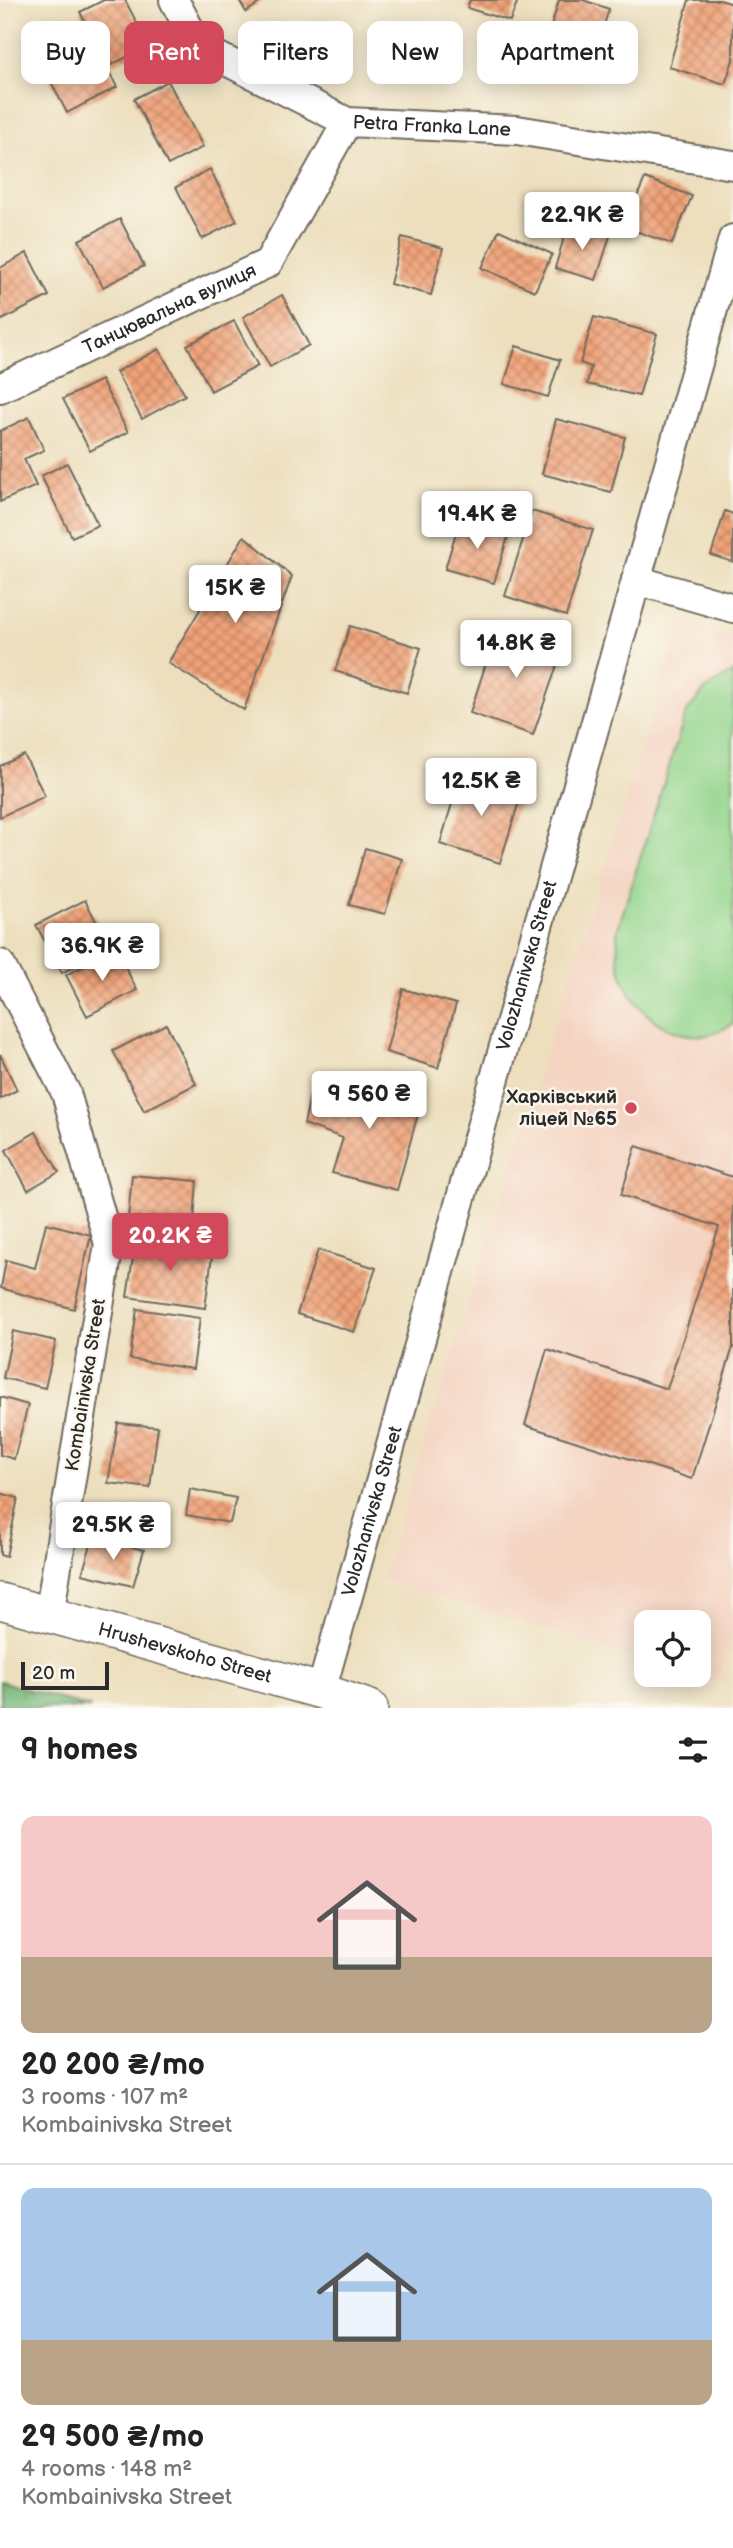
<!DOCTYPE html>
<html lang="en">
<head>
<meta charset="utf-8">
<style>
	body { margin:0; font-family:"Balsamiq Sans",sans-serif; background:#f6f6f6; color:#222; height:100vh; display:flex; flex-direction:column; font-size:26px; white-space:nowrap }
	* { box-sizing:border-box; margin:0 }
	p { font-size:23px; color:#767676 }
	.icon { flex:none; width:38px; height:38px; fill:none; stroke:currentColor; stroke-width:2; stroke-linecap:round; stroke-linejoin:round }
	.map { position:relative; height:1708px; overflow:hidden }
	.drawer { display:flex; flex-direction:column; background:#fff; flex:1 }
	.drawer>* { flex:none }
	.banner { position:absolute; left:21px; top:21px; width:691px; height:63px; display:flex; gap:14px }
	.fabs { position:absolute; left:634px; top:1610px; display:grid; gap:14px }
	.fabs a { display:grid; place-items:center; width:77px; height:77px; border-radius:14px; background:#fff; box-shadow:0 4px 18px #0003; font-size:35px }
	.scale { position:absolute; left:21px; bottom:18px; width:88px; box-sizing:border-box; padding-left:7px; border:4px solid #2b2b2b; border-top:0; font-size:19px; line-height:24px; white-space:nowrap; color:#2b2b2b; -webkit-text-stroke:5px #fbf7ec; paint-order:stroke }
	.price { position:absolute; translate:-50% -60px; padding:0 16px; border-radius:7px; background:#fff; color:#222; font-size:23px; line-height:46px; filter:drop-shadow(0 2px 4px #0008) }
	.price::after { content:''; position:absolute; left:50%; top:42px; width:21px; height:16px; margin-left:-10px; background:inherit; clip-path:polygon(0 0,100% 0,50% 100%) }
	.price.active { background:#d1495b; color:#fff }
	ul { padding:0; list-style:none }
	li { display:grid; align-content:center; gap:14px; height:371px; padding:0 21px }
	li+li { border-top:2px solid #e0e0e0 }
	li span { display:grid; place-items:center; height:217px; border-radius:14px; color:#555 }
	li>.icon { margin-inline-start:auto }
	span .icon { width:126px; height:126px; fill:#fffc; stroke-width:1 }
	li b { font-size:30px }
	h2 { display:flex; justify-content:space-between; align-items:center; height:84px; padding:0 21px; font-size:30px }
	.tag { padding:0 24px; border-radius:14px; background:#fff; box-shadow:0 4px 18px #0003; font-size:24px; line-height:63px }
	.tag.active { background:#d1495b; color:#fff }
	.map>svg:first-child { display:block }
</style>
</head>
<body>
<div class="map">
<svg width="733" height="1708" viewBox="0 0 733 1708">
	<defs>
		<pattern id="forest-crowns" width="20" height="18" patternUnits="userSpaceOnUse" patternTransform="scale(1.75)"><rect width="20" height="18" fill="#76b678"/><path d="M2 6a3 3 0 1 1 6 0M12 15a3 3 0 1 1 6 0" fill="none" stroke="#619463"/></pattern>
		<pattern id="building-cross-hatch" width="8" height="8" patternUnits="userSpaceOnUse" patternTransform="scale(1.75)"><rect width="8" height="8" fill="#f1a379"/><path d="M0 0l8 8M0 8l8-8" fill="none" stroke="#c38563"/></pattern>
	</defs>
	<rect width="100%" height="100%" fill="#fbf7ec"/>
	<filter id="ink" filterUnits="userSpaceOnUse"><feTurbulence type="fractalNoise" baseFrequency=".0143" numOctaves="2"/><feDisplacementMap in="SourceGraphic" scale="14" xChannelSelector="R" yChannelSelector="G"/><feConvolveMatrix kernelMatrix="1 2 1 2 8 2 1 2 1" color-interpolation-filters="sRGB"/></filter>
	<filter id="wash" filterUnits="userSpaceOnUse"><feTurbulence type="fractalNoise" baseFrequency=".00686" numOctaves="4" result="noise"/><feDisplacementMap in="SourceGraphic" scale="28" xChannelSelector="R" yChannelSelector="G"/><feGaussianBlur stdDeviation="1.57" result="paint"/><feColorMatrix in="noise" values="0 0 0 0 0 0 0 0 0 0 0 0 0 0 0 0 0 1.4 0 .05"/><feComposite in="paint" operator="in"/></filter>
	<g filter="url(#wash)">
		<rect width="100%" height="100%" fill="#eddfbe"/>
		<!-- built -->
		<path fill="#f4d3c1" d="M681,621L733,637V1632L717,1683L690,1675H698V1622H646V1661L382,1579Z"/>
		<!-- forest -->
		<path fill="url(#forest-crowns)" stroke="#507052" stroke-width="2" d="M0,1681L91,1708H0Z"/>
		<!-- pitch -->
		<path fill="#93d58d" stroke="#5f805c" stroke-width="2" d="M733,672V1024C725,1028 716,1034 708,1035C664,1040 628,1006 619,964C617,954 618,942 617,931L686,713L705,690Z"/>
		<g id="blocks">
			<!-- building -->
			<g fill="url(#building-cross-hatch)">
				<path d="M104,0H125L149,46L107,67L117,87L67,113L49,78L100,52L80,12Z"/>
				<path d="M239,0H264L246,12Z"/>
				<path d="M470,0H518L510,21L467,8Z"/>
				<path d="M559,0H583L609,9L591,67L543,53Z"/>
				<path d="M689,0H720L733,4V60L725,84L669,67Z"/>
				<path d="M168,81L203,147L168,165L134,99Z"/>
				<path d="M210,169L237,221L202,239L176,187Z"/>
				<path d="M645,178L692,196L672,244L624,227Z"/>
				<path d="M120,219L144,266L103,287L79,240Z"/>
				<path d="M568,224L610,236L596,280L555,268Z"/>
				<path d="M499,230L552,254L535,291L482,268Z"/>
				<path d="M402,237L443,248L431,295L390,284Z"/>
				<path d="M27,253L49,296L0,321V268Z"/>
				<path d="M282,295L309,345L270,367L243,317Z"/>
				<path d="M594,317L657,334L639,396L587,384L591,367L580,363Z"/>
				<path d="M234,321L258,366L211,391L187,345Z"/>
				<path d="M516,346L560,360L548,397L504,384Z"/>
				<path d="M159,349L185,395L142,419L116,372Z"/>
				<path d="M101,380L128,432L90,451L63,399Z"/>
				<path d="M29,417L44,450L24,459L36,486L0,502V431Z"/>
				<path d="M556,419L625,437L611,492L542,474Z"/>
				<path d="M67,463L98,525L72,537L41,476Z"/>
				<path d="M532,511L593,530L566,616L505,596Z"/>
				<path d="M725,511L733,514V562L711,555Z"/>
				<path d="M460,519L509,533L494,583L445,569Z"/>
				<path d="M244,536L292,576L244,710L168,663Z"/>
				<path d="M350,626L421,648L407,693L335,671Z"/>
				<path d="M498,626L563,648L533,735L470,713Z"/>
				<path d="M24,755L45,796L0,817V766Z"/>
				<path d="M461,773L522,792L500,863L440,844Z"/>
				<path d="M365,848L402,859L385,914L349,905Z"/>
				<path d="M85,900L110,948L62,973L36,925Z"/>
				<path d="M116,949L137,990L87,1016L66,975Z"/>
				<path d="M403,989L456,1004L438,1068L386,1052Z"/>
				<path d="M166,1024L196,1084L144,1111L113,1051Z"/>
				<path d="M0,1054L17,1090L0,1099Z"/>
				<path d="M378,1081L424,1092L397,1190L332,1173L343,1138L304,1124L312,1086L371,1105Z"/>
				<path d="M36,1132L59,1172L28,1190L6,1150Z"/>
				<path d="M636,1146L733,1177V1347L692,1479L525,1425L547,1349L667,1389L719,1227L621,1195Z"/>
				<path d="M132,1175L197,1181L193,1234L127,1229Z"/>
				<path d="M46,1223L91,1235L74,1309L1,1288L6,1260L35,1268Z"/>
				<path d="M136,1238L213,1249L205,1308L127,1297Z"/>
				<path d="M318,1250L376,1268L354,1332L297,1314Z"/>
				<path d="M137,1309L200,1318L193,1369L130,1359Z"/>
				<path d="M13,1331L56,1341L45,1388L3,1378Z"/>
				<path d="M0,1397L28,1405L14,1459L0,1455Z"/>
				<path d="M118,1423L158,1427L150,1488L108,1483Z"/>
				<path d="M190,1489L236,1498L230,1523L186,1515Z"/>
				<path d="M0,1493L18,1498L6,1557L0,1555Z"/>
				<path d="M93,1538L144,1550L133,1586L82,1574Z"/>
			</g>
		</g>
	</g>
	<g filter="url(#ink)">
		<use href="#blocks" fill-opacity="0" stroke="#6f6a5e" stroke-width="2"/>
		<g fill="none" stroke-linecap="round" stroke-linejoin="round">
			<!-- minor casing -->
			<g stroke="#6f6a5e" stroke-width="32">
				<g id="minor">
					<path id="s1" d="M174,0L199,47L347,122L517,130L733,165"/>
					<path id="s2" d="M0,388L268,263L347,122"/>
					<path d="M636,580L733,608"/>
					<path d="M0,964L66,1093L109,1244L49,1616"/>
					<path id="s3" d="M321,1691L733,239"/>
				</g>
			</g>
			<!-- tertiary casing -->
			<g stroke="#6f6a5e" stroke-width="38">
				<g id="tertiary">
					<path id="s4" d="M0,1601L321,1691L370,1708"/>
				</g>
			</g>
			<!-- minor -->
			<use href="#minor" stroke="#fff" stroke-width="28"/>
			<!-- tertiary -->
			<use href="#tertiary" stroke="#fff" stroke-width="35"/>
		</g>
	</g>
	<!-- markers -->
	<circle fill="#d1495b" stroke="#fbf7ec" stroke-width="2.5" cx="631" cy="1108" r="7"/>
	<g text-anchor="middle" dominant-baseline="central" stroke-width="5" stroke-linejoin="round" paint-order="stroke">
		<!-- street labels -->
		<g font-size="19" fill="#2b2b2b" stroke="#fbf7ec">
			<text stroke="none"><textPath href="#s1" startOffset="304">Petra Franka Lane</textPath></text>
			<text stroke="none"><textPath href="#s2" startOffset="187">Танцювальна вулиця</textPath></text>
			<text stroke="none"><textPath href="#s3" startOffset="754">Volozhanivska Street</textPath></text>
			<text transform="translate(86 1385) rotate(-81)">Kombainivska Street</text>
			<text stroke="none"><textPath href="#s3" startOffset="187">Volozhanivska Street</textPath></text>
			<text stroke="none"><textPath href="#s4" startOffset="192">Hrushevskoho Street</textPath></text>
		</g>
		<!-- poi labels -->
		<g font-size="19" font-weight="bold" fill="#2b2b2b" stroke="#fbf7ec" text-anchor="end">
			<text x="617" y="1097">Харківський<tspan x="617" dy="22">ліцей №65</tspan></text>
		</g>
	</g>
</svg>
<div class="fabs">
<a><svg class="icon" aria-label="locate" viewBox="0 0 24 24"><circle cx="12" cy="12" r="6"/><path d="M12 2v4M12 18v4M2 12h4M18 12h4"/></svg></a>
</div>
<div class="scale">20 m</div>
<b class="price" style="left:582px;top:252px">22.9K ₴</b>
<b class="price" style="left:477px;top:551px">19.4K ₴</b>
<b class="price" style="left:235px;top:625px">15K ₴</b>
<b class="price" style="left:516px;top:680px">14.8K ₴</b>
<b class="price" style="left:481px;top:818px">12.5K ₴</b>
<b class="price" style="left:102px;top:983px">36.9K ₴</b>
<b class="price" style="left:369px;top:1131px">9 560 ₴</b>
<b class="price active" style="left:170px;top:1273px">20.2K ₴</b>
<b class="price" style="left:113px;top:1562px">29.5K ₴</b>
<div class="banner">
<a class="tag">Buy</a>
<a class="tag active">Rent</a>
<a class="tag">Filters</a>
<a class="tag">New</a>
<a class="tag">Apartment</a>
</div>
</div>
<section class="drawer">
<h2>9 homes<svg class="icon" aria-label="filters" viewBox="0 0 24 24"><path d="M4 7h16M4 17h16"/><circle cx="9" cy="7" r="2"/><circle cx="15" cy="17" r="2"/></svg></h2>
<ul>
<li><span style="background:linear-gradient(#f6c9c9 65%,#b9a48a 0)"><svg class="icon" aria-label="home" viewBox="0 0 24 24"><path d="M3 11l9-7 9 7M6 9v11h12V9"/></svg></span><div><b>20 200 ₴/mo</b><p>3 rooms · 107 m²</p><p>Kombainivska Street</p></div></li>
<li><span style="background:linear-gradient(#a9c7e8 70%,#b9a48a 0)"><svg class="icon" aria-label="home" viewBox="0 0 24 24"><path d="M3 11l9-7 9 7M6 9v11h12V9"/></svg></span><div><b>29 500 ₴/mo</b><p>4 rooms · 148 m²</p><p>Kombainivska Street</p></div></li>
</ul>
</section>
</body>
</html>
